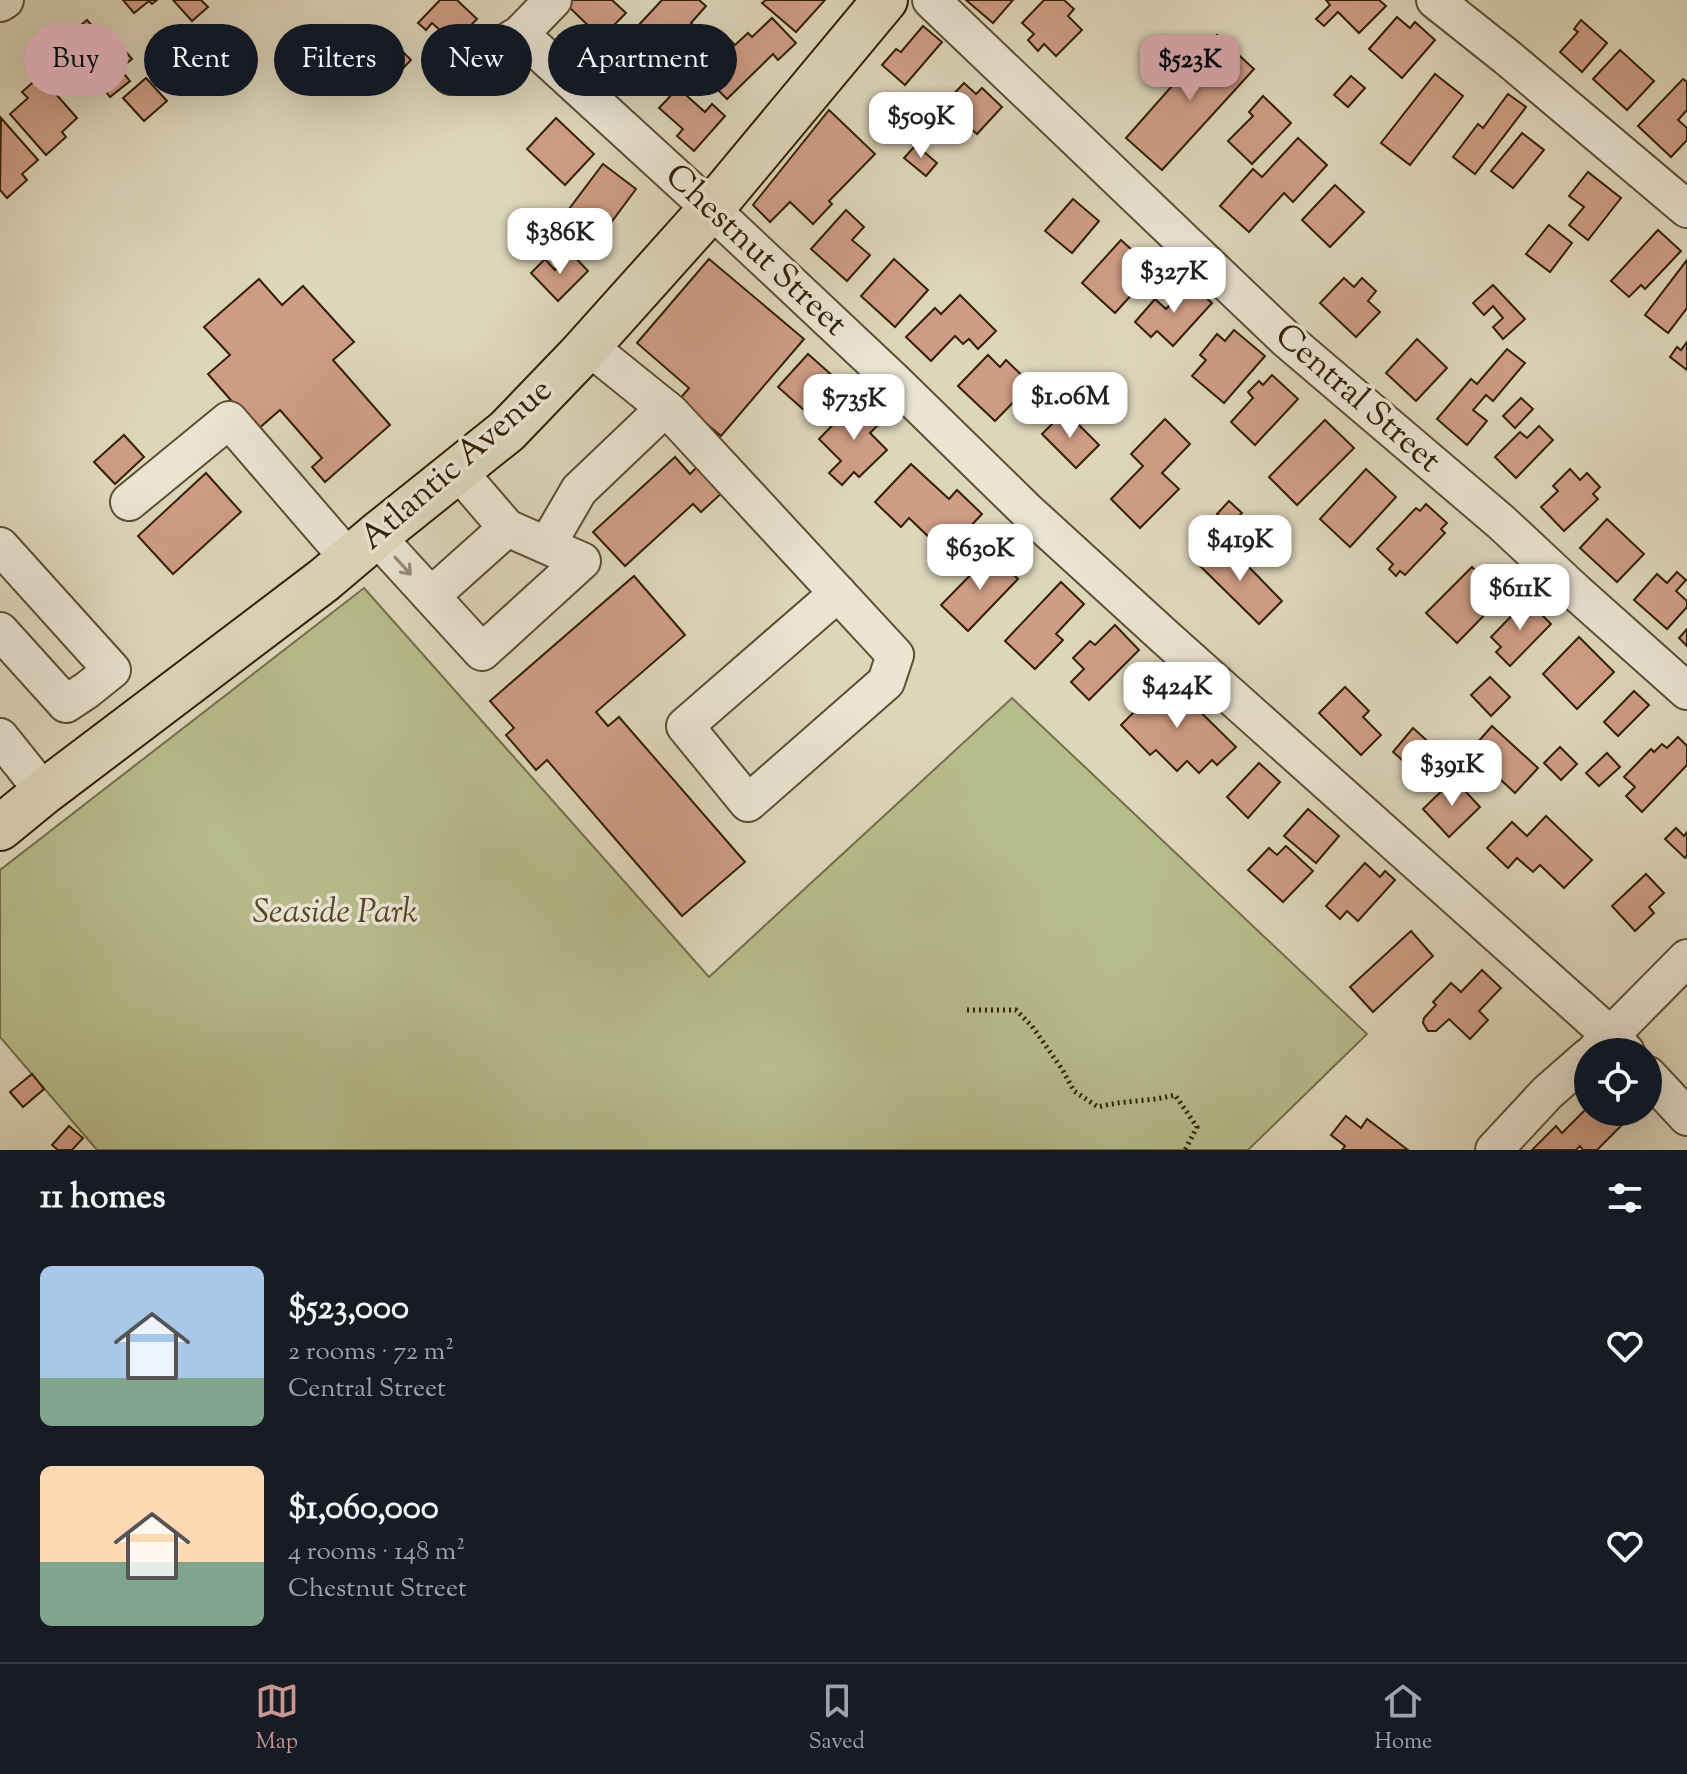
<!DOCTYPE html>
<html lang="en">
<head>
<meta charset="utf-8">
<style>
	body { margin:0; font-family:"Sorts Mill Goudy",serif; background:#20242c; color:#f1f3f6; height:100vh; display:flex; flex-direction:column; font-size:30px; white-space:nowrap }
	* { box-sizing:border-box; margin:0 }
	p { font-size:26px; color:#9ea1a6 }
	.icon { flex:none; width:44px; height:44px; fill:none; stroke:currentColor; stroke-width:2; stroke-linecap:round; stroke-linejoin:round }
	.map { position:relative; height:1150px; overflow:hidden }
	.details { display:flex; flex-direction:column; background:#171b24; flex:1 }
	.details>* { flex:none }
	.top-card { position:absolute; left:24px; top:24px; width:800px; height:72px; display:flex; gap:16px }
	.controls { position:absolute; left:1574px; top:1038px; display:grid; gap:16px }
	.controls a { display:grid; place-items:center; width:88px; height:88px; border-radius:50%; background:#171b24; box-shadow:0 8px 32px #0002; font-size:40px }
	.price { position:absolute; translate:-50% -68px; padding:0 18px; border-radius:16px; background:#fff; color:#222; font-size:26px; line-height:52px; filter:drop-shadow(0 2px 4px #0008) }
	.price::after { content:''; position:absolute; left:50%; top:48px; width:24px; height:18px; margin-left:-12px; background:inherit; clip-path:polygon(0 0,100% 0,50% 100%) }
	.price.selected { background:#c59692; color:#111 }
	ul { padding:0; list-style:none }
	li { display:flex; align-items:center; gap:24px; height:200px; padding:0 40px }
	li span { display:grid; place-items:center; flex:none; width:224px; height:160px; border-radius:12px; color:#555 }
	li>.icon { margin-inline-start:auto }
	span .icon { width:96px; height:96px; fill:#fffc; stroke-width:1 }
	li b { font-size:34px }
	h2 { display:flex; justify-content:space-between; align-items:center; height:96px; padding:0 40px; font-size:34px }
	.pill { padding:0 28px; border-radius:36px; background:#171b24; box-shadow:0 8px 32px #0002; font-size:28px; line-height:72px }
	.pill.selected { background:#c59692; color:#111 }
	.menu { display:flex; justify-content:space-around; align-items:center; height:112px; border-top:2px solid #363941; background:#171b24; font-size:22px; color:#9ea1a6 }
	.menu a { display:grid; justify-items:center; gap:4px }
	.menu .selected { color:#c59692 }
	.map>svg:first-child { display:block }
</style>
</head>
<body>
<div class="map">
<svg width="1687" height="1150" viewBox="0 0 1687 1150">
	<rect width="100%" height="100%" fill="#ded6bb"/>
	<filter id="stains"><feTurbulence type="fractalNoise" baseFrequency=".0025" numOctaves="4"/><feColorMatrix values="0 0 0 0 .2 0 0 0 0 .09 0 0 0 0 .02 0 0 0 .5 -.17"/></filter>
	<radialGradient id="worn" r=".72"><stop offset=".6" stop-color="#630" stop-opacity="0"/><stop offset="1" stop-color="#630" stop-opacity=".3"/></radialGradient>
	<!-- green -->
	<path fill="#b7bc8c" stroke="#756e48" stroke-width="2" d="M364,588L709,977L1012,698L1367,1034L1248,1150H97L0,1037V870Z"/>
	<!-- building -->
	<g fill="#cf9d85" stroke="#332004" stroke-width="2">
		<path d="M123,0H157L152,4L149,1L134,13Z"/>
		<path d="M173,0H201L208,7L192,21Z"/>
		<path d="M440,0H457L477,19L454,43L432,23L426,30L418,23Z"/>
		<path d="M572,0H612L626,13L601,38L567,5Z"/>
		<path d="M662,0H699L706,6L691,23L697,28L685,40L679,35L673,42L677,46L665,60L661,55L652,65L632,45L640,36L634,30Z"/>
		<path d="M766,0H825L796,32L762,3Z"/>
		<path d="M966,0H1013L993,23Z"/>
		<path d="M1044,0H1064L1074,9L1068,16L1082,30L1056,56L1044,44L1038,51L1028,40L1034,34L1022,23Z"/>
		<path d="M1326,0H1379L1386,6L1359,33L1338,12L1324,26L1316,19L1330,5Z"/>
		<path d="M1397,17L1410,28L1415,22L1435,40L1402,78L1369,49Z"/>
		<path d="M772,18L796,43L778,60L773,54L727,99L705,77L701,81L689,69L725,35L735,45L748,33L752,37Z"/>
		<path d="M87,20L100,35L106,29L132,59L120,69L130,81L110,97L65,39Z"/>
		<path d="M1581,20L1607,43L1582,72L1560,52L1578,32L1574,29Z"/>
		<path d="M923,26L942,42L905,85L882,65L896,49L901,52Z"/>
		<path d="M384,33L411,60L383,89L356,62Z"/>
		<path d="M1217,35L1254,69L1162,170L1126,138Z"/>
		<path d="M1620,50L1654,81L1627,110L1593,79Z"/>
		<path d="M1435,74L1463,96L1410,165L1381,143Z"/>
		<path d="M40,76L77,118L62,132L66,137L46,155L10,114L28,98L22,92Z"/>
		<path d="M1351,76L1365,88L1348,107L1334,95Z"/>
		<path d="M146,78L167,101L144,121L123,98Z"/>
		<path d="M1683,79L1687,82V110L1678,120L1687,128V140L1671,157L1638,126Z"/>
		<path d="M964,83L976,94L982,88L1002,107L977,134L969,127L955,142L930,119Z"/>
		<path d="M678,88L705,112L712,104L725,116L694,151L677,136L683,129L659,108Z"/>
		<path d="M1508,94L1526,107L1475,174L1453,157L1478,124L1483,128Z"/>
		<path d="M1263,96L1291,123L1252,164L1228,141L1253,116L1249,112Z"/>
		<path d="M829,110L875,154L829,201L832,204L813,224L790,202L770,222L753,205Z"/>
		<path d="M1,118L38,160L22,174L27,180L7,198L0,190Z"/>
		<path d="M556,118L594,154L565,185L527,149Z"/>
		<path d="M1522,133L1544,150L1513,188L1491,171Z"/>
		<path d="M1298,138L1327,165L1293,202L1284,193L1249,232L1220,206L1253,169L1262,177Z"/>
		<path d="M916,145L937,163L926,176L904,158Z"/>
		<path d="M603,164L636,189L610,224L593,210L585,221L569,209Z"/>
		<path d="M1588,172L1621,198L1588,240L1569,225L1584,207L1569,196Z"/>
		<path d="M1335,185L1364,212L1330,247L1302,220Z"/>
		<path d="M1073,199L1099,221L1072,253L1045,231Z"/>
		<path d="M846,210L864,227L852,240L870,255L847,281L811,249Z"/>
		<path d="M1549,225L1572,243L1550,272L1526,254Z"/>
		<path d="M1658,230L1681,251L1645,289L1641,285L1629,297L1611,281Z"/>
		<path d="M1121,240L1154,270L1115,313L1082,283Z"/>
		<path d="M571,253L588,271L558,301L531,273L545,259L555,270Z"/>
		<path d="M709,259L804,339L721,436L679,400L689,388L637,343Z"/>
		<path d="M894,259L928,290L895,327L861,296Z"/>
		<path d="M1687,260V308L1668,333L1645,315Z"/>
		<path d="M1344,278L1354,287L1362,278L1376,291L1368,301L1380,312L1356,337L1320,303Z"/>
		<path d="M259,279L282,305L303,286L354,342L333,360L390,425L325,482L312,467L322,458L280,410L257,430L208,374L230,355L204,327Z"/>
		<path d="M1190,283L1212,303L1173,346L1157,331L1151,337L1135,322L1155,299L1166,309Z"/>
		<path d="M1493,285L1525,319L1503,339L1493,327L1503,318L1493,306L1484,315L1473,303Z"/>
		<path d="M960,295L996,331L978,349L969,339L963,344L955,336L931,361L906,337L935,308L941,314Z"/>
		<path d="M1234,330L1265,356L1224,403L1192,376L1206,360L1200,355L1217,334L1225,341Z"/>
		<path d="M1417,339L1447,368L1416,401L1386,373Z"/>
		<path d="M1687,342V370L1670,357L1677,347L1681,350Z"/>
		<path d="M1507,349L1525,363L1493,401L1486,395L1473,410L1487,421L1467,445L1437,419L1471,379L1477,384Z"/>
		<path d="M808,354L834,377L804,410L778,387Z"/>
		<path d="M988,355L1000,367L1006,360L1031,384L995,421L958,386Z"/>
		<path d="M1272,375L1298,399L1255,445L1231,422L1253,398L1248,392L1259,381L1263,385Z"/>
		<path d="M1521,398L1533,409L1515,428L1503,416Z"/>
		<path d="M858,399L881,422L870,433L887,450L859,477L854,472L842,485L829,473L841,461L819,439Z"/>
		<path d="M1065,411L1099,445L1076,468L1042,434Z"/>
		<path d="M1165,419L1190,444L1162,473L1179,489L1140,528L1111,499L1143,466L1131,454Z"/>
		<path d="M1325,420L1354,448L1297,505L1269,477Z"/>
		<path d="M1539,426L1553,440L1516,478L1495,457L1520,432L1527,438Z"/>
		<path d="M124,435L144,457L115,484L94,462Z"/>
		<path d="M675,457L690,474L700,464L724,491L701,512L693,504L625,566L593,532Z"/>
		<path d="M911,464L949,499L957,490L982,514L952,546L941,535L934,542L909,518L901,527L875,502Z"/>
		<path d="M1366,469L1396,497L1350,547L1320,519Z"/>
		<path d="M1570,469L1580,480L1587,473L1600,487L1593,494L1598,499L1564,531L1541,507L1558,491L1553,486Z"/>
		<path d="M206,473L241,512L173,574L138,536Z"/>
		<path d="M1229,501L1242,513L1230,525L1217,514Z"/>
		<path d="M1426,504L1447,523L1441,529L1445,533L1405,575L1400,571L1396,576L1389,569L1393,564L1377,549L1416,508L1420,511Z"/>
		<path d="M1607,519L1644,554L1617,582L1580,548Z"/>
		<path d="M1213,543L1236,566L1242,560L1282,601L1259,624L1195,561Z"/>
		<path d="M992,553L1018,579L968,631L941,605Z"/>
		<path d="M1472,567L1503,596L1457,643L1426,613Z"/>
		<path d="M1677,572L1686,580L1676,591L1687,601V607L1667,629L1634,600L1657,574L1667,583Z"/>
		<path d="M634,576L685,635L596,712L608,726L619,717L745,862L682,916L547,760L536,770L506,735L514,728L490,701Z"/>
		<path d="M1061,582L1084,604L1056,634L1063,640L1035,669L1005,641Z"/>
		<path d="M1527,600L1551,624L1510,666L1496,652L1501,647L1491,637Z"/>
		<path d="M1115,625L1139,650L1089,700L1071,682L1084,669L1073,658L1090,641L1095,645Z"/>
		<path d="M1687,629V646L1679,638Z"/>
		<path d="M1579,637L1614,672L1577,709L1543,674Z"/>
		<path d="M1490,677L1510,697L1491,716L1471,695Z"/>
		<path d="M1167,679L1236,747L1217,765L1212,760L1199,773L1187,761L1177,771L1156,750L1150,755L1121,725Z"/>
		<path d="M1345,687L1369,711L1363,717L1381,735L1361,755L1319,713Z"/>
		<path d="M1634,691L1649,705L1618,736L1604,722Z"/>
		<path d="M1492,726L1538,768L1515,793L1470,751Z"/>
		<path d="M1413,728L1444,756L1424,779L1393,752Z"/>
		<path d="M1678,737L1687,746V765L1642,812L1626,796L1635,787L1624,777L1651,749L1654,752L1662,744L1667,748Z"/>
		<path d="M1560,747L1577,764L1561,780L1544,763Z"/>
		<path d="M1607,753L1620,767L1599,786L1586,773Z"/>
		<path d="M1259,763L1280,782L1248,818L1227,797Z"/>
		<path d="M1454,779L1480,807L1449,837L1423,809Z"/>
		<path d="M1308,809L1339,836L1316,863L1284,836Z"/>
		<path d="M1546,816L1592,860L1564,888L1540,865L1533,872L1517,858L1508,868L1487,848L1512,822L1527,836Z"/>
		<path d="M1676,828L1684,836L1687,832V855L1685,858L1665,839Z"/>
		<path d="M1286,846L1313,871L1283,902L1248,870L1269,848L1277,855Z"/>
		<path d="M1365,863L1380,877L1385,871L1395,880L1358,921L1347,911L1340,919L1326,906Z"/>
		<path d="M1646,874L1664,893L1649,907L1654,913L1635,931L1612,906Z"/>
		<path d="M1411,931L1433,956L1373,1012L1350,987Z"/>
		<path d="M1482,970L1501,988L1479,1011L1488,1020L1470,1039L1449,1019L1436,1031H1428L1423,1023L1424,1018L1436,1005L1433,1002L1451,983L1461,992Z"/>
		<path d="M32,1074L44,1089L23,1107L10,1092Z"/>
		<path d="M1588,1107V1112H1631L1633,1114L1597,1150H1583L1580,1146L1576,1150H1532L1556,1126L1562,1133Z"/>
		<path d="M1346,1116L1361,1128L1367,1119L1408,1150H1342L1345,1146L1331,1135Z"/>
		<path d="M69,1126L83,1138L72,1150H58L52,1145Z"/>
	</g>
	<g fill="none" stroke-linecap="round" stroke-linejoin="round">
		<!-- minor casing -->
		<g stroke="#5e4e32" stroke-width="40">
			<g id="minor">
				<path d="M931,0L1286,339L1501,522L1577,593L1687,691"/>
				<path d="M1435,0L1508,58L1687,209"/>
				<path d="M0,3L5,0"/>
				<path d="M520,34L711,209L893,380L1027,511L1165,637L1611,1036L1626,1052"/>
				<path d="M451,76L520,34L553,0"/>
				<path d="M588,346L671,413L895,655L886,682L748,803L685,726L838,593"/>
				<path d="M129,502L229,420L349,559"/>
				<path d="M376,536L482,652L582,561L507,528L458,471"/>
				<path d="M547,545L579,490L665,408"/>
				<path d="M0,546L112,670L87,690L66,704L0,631"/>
				<path d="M431,596L507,528"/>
				<path d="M0,737L44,792"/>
				<path d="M1595,1051L1687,958"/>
				<path d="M1648,1075L1687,1117"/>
				<path d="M1494,1150L1547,1093L1588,1057"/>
			</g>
		</g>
		<!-- major casing -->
		<g stroke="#332004" stroke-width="48">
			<path id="major" d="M0,828L44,792L324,580L376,536L507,431L581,354L711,209L885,0"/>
		</g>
		<!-- path -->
		<path stroke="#332004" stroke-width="5" stroke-dasharray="2 4" stroke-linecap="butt" d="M967,1010H1016L1032,1026L1062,1069L1074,1091L1098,1107C1124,1100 1149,1102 1175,1095L1197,1127L1185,1150"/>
		<!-- minor -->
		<use href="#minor" stroke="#eae4d3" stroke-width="36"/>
		<!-- major -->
		<use href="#major" stroke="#ded6bb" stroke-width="44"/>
	</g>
	<!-- one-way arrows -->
	<defs><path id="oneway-shaft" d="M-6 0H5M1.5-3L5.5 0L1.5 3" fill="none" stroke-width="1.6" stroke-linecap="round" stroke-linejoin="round" transform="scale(2)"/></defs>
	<use stroke="#988c76" href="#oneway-shaft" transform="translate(403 566) rotate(48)"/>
	<g text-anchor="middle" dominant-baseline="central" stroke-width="7" stroke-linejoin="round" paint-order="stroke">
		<!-- street labels -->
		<g font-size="34" fill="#332004" stroke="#eae4d3">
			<text transform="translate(755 251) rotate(43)">Chestnut Street</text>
			<text transform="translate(1357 399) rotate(41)">Central Street</text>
			<text transform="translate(457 465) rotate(-41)">Atlantic Avenue</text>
		</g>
		<!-- park labels -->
		<g font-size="34" font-style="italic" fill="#544726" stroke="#eae4d3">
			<text x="335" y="913">Seaside Park</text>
		</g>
	</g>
	<rect width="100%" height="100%" filter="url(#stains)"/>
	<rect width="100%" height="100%" fill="url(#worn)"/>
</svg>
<div class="controls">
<a><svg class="icon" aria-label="locate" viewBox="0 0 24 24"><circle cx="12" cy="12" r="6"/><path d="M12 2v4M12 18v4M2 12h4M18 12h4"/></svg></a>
</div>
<b class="price selected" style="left:1190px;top:103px">$523K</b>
<b class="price" style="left:921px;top:160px">$509K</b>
<b class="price" style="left:560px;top:276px">$386K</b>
<b class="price" style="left:1174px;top:315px">$327K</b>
<b class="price" style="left:1070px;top:440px">$1.06M</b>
<b class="price" style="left:854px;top:442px">$735K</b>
<b class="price" style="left:1240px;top:583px">$419K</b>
<b class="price" style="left:980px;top:592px">$630K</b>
<b class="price" style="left:1520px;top:632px">$611K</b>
<b class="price" style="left:1177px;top:730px">$424K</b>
<b class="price" style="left:1452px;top:808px">$391K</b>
<div class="top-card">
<a class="pill selected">Buy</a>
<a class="pill">Rent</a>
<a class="pill">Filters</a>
<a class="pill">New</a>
<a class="pill">Apartment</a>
</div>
</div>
<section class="details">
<h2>11 homes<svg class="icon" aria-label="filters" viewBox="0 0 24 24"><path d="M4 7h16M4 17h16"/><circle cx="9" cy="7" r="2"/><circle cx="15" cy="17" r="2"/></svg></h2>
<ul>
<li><span style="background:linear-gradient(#a9c7e8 70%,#7fa58c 0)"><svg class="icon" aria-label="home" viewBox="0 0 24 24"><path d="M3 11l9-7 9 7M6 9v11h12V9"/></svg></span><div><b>$523,000</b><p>2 rooms · 72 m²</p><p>Central Street</p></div><svg class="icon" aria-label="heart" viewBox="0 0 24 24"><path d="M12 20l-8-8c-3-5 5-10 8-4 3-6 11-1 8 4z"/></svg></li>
<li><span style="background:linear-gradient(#ffd9b3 60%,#7fa58c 0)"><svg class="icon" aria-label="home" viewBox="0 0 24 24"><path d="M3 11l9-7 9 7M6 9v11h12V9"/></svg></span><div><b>$1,060,000</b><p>4 rooms · 148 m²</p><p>Chestnut Street</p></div><svg class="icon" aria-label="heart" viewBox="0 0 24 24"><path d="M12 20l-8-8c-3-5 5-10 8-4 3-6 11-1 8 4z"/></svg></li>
</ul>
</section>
<nav class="menu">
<a class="selected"><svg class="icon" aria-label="map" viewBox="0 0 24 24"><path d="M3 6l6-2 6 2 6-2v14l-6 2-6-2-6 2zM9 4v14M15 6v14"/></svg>Map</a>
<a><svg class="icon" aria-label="saved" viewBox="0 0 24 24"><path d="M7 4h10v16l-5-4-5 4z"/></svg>Saved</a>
<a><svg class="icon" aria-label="home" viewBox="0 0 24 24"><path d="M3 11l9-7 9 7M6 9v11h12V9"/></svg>Home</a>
</nav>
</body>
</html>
